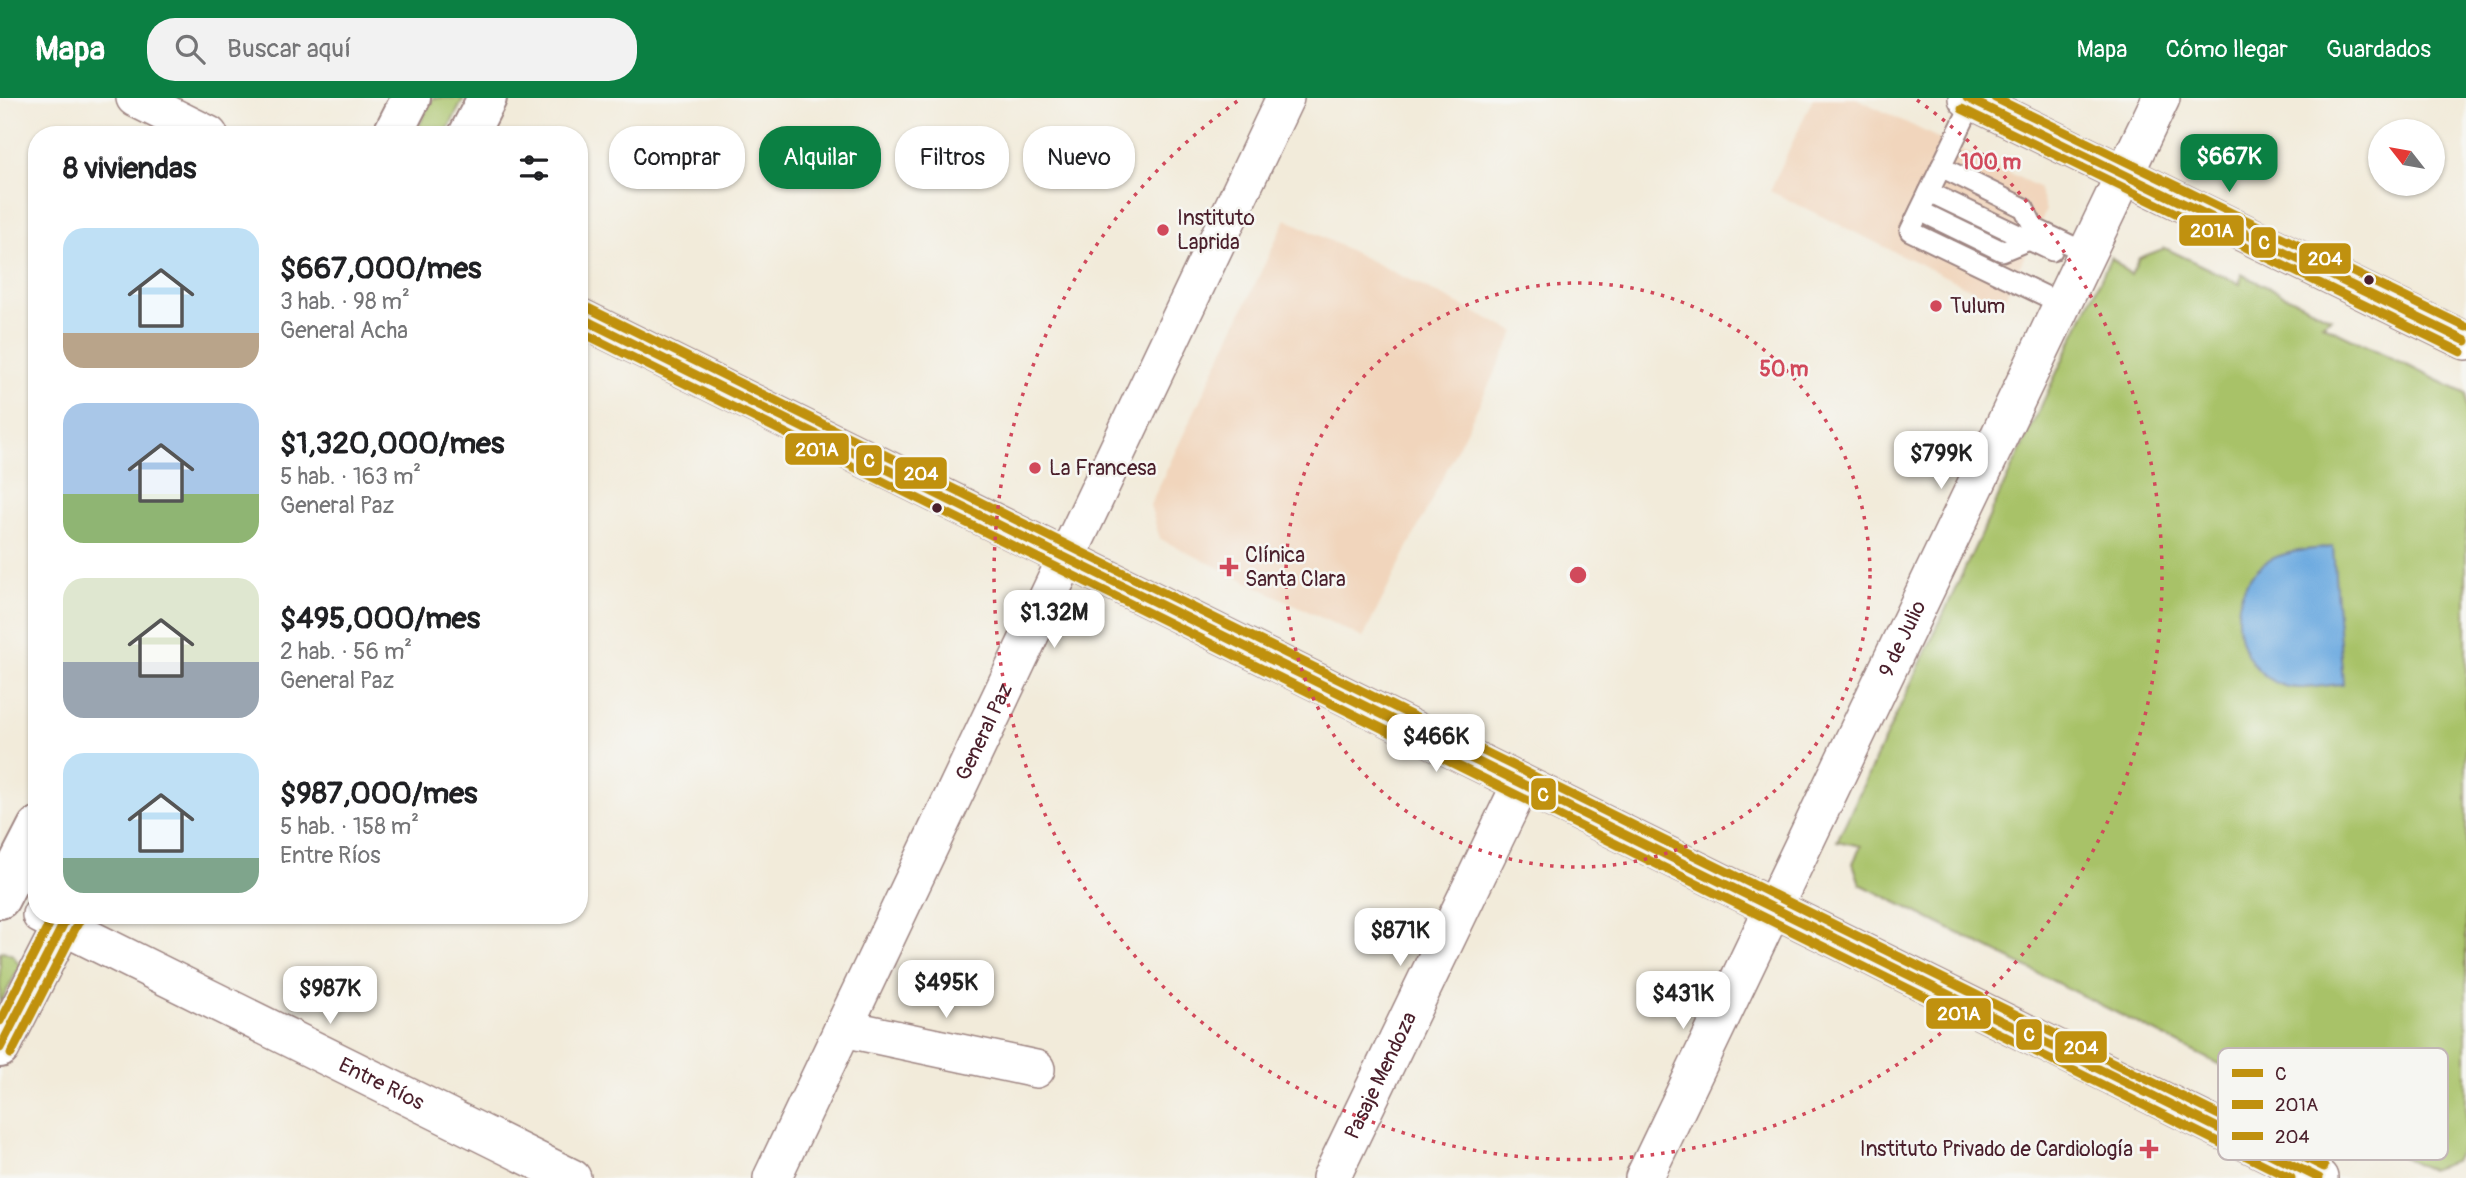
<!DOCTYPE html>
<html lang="es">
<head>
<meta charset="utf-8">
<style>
	body { margin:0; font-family:Pangolin,sans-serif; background:#f2f2f2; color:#202124; height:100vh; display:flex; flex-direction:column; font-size:26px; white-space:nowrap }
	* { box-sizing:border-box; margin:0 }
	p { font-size:23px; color:#757577 }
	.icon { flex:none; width:38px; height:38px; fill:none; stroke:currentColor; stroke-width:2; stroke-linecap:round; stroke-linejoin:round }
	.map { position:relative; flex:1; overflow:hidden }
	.sheet { position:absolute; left:28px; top:28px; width:560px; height:798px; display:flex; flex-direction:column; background:#fff; border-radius:28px; box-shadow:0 2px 5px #0004 }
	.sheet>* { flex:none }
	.guide { position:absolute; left:609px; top:28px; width:665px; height:63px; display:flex; gap:14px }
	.needle { width:46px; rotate:301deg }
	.tools { position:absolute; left:2368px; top:21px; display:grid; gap:14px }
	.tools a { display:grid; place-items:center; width:77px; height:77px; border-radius:50%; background:#fff; box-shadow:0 2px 5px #0004; font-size:35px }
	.price { position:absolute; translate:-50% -60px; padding:0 16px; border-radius:14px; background:#fff; color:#222; font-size:23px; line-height:46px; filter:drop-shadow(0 2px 4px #0008) }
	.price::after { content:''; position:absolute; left:50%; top:42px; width:21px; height:16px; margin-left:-10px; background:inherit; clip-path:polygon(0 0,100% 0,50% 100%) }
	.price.selected { background:#0b8043; color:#fff }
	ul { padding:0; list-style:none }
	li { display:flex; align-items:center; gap:21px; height:175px; padding:0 35px }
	li span { display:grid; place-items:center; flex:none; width:196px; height:140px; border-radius:21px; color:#555 }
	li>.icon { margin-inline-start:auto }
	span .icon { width:84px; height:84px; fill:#fffc; stroke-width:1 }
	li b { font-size:30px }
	h2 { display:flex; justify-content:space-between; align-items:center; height:84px; padding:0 35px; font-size:30px }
	.pill { padding:0 24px; border-radius:28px; background:#fff; box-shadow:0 2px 5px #0004; font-size:24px; line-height:63px }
	.pill.selected { background:#0b8043; color:#fff }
	header { display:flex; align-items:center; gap:42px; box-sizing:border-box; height:98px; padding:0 35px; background:#0b8043; color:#fff }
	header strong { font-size:33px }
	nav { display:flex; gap:38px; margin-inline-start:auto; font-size:24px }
	.search { width:490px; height:63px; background:#f2f2f2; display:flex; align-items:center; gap:18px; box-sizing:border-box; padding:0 24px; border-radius:28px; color:#757577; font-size:26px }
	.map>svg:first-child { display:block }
</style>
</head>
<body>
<header>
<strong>Mapa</strong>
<div class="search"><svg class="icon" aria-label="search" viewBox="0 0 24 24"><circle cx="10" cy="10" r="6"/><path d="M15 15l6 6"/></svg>Buscar aquí</div>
<nav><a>Mapa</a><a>Cómo llegar</a><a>Guardados</a></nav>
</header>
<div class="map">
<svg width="2466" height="1080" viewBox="0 0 2466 1080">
	<rect width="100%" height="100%" fill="#f6f6f2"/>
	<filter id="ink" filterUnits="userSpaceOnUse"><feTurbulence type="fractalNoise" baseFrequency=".0143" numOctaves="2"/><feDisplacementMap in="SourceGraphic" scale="14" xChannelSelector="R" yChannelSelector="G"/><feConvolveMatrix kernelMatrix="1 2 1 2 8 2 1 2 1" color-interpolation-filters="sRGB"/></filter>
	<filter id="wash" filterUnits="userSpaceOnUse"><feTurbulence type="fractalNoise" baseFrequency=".00686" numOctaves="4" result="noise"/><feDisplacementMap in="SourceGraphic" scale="28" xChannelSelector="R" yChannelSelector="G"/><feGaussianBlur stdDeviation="1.57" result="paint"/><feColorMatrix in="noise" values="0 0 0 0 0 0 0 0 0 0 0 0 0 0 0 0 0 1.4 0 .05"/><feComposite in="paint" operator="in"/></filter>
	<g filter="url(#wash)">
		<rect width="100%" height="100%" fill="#f2ebda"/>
		<!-- built -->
		<g fill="#f1d5bc">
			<path d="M1813,0H1856L2038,89L2046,112L2002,206L1770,93Z"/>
			<path d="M1286,121L1515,234L1363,540L1160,441L1150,407Z"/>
		</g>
		<!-- green -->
		<g fill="#a8c268" stroke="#79704a" stroke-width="2">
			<path d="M433,0H464L445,37H414Z"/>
			<path d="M2165,150L2240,186L2241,176L2331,220L2322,226L2466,296V1040L2454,1064L2430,1072L2370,1043L2362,1044L2358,1037L2305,1013L2302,1008L1860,786L1853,765L1861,748L1837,743L2111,159L2131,177L2139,160Z"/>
			<path d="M3,853L13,857L20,868L0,906V854Z"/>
		</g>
		<!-- water -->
		<path fill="#6eabe0" stroke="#5c6586" stroke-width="2" d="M2333,449L2343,586C2325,587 2301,593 2284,588C2233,571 2221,495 2265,465C2283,452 2311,452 2333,449Z"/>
	</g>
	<g filter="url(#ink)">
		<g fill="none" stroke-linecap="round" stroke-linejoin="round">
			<!-- service casing -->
			<g stroke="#9e8582" stroke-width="23">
				<g id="service">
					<path d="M1973,3L1910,133L2062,206"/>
					<path d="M1941,69L2024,110L2034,130L2087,155"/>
					<path d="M1929,94L2052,153"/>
					<path d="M1920,113L2002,153L2029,142"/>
				</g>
			</g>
			<!-- minor casing -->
			<g stroke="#9e8582" stroke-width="40">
				<g id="minor">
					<path d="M135,0L209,37"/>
					<path d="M1967,0L2466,243"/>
					<path d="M579,219L2319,1080"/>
					<path id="s1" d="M41,817L572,1080"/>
					<path d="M843,930L1036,971"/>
					<path id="s2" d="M772,1080L1285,0"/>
					<path id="s3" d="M1331,1080L1521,686"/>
					<path id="s4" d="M1644,1080L2161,0"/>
				</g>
			</g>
			<!-- secondary casing -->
			<g stroke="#9e8582" stroke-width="42">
				<g id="secondary">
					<path d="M392,37L411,0"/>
					<path d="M468,37L487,0"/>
					<path d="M0,801L37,729"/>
					<path d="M0,950L68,817"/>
				</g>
			</g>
			<!-- service -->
			<use href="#service" stroke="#fff" stroke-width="19"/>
			<!-- minor -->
			<use href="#minor" stroke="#fff" stroke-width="37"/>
			<!-- secondary -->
			<use href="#secondary" stroke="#fff" stroke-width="38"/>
			<!-- bus-1 casing -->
			<g stroke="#f6f6f2" stroke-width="14">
				<g id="bus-1">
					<path d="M1967,0L2466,243"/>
					<path d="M579,219L2319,1080"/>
					<path d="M0,950L68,817"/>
				</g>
			</g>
			<!-- bus-2 casing -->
			<g stroke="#f6f6f2" stroke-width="14">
				<g id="bus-2">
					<path d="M1962,11L2461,254"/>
					<path d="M579,233L2291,1080"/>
					<path d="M11,956L79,823"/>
				</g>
			</g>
			<!-- bus-3 casing -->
			<g stroke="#f6f6f2" stroke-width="14">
				<g id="bus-3">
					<path d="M1995,0L2466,229"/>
					<path d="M584,208L2324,1069"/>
					<path d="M0,923L54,817"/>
				</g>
			</g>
			<!-- bus-1 -->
			<use href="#bus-1" stroke="#c0910f" stroke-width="9"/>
			<!-- bus-2 -->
			<use href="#bus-2" stroke="#c0910f" stroke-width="9"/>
			<!-- bus-3 -->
			<use href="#bus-3" stroke="#c0910f" stroke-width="9"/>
		</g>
	</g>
	<!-- distance rings -->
	<g fill="none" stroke="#d1495b" stroke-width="3.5" stroke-dasharray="3.5 7">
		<circle cx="1578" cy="477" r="292"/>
		<path d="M1917 2A584 584 0 1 1 1239 2"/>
	</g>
	<!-- markers -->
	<g fill="#d1495b" stroke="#f6f6f2" stroke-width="2.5">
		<circle cx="1163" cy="132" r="7"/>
		<circle cx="1936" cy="208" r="7"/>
		<circle cx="1035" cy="370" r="7"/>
		<path d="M1225.5 458.5h7v7h7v7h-7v7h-7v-7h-7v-7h7z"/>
		<path d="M2145.5 1040.5h7v7h7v7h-7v7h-7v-7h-7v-7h7z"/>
	</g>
	<g fill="#4a1f2b" stroke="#f6f6f2" stroke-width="2.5">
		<circle cx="2369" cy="182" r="6"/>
		<circle cx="937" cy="410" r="6"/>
	</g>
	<g text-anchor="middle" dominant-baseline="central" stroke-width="5" stroke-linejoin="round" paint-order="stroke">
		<!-- poi labels -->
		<g font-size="21" fill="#4a1f2b" stroke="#f6f6f2" text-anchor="start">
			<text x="1177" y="120">Instituto<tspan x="1177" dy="24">Laprida</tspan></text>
			<text x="1950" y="208">Tulum</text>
			<text x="1049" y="370">La Francesa</text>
			<text x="1245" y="457">Clínica<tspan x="1245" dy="24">Santa Clara</tspan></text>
			<text x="2133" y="1051" text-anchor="end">Instituto Privado de Cardiología</text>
		</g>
		<!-- street labels -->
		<g font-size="21" fill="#4a1f2b" stroke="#f6f6f2">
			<text stroke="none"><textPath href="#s4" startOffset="598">9 de Julio</textPath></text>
			<text stroke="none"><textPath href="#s2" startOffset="494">General Paz</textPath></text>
			<text stroke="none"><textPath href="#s3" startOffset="114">Pasaje Mendoza</textPath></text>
			<text stroke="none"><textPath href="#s1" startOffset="380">Entre Ríos</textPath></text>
		</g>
	</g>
	<!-- legend -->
	<rect x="2218" y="950" width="230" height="112" rx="10" fill="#f6f6f2" stroke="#c2b6b6" stroke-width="2"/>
	<rect x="2232" y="971" width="31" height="8" fill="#c0910f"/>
	<rect x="2232" y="1002" width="31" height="9" fill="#c0910f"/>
	<rect x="2232" y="1034" width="31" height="8" fill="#c0910f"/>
	<g font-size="19" fill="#4a1f2b">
		<text x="2275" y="982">C</text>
		<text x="2275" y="1013">201A</text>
		<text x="2275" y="1045">204</text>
	</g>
	<circle cx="1578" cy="477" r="10" fill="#d1495b" stroke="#f6f6f2" stroke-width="3.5"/>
	<g font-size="21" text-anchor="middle" font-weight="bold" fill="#d1495b" stroke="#f6f6f2" stroke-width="5" stroke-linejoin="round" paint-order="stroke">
		<text x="1991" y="71">100 m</text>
		<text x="1784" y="278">50 m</text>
	</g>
	<g stroke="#f6f6f2" stroke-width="2.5">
		<rect x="2178" y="116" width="67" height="33" rx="7" fill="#c0910f"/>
		<rect x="2250" y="128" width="27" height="33" rx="7" fill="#c0910f"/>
		<rect x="2298" y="144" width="54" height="33" rx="7" fill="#c0910f"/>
		<rect x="784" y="334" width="66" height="34" rx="7" fill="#c0910f"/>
		<rect x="855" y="346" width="28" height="33" rx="7" fill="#c0910f"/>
		<rect x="894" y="358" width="54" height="34" rx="7" fill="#c0910f"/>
		<rect x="1530" y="679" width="27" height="34" rx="7" fill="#c0910f"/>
		<rect x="1925" y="899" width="67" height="33" rx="7" fill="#c0910f"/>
		<rect x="2015" y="920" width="28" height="33" rx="7" fill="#c0910f"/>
		<rect x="2054" y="932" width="54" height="34" rx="7" fill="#c0910f"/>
	</g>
	<g font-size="19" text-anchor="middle" font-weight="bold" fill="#fff">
		<text x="2212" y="139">201A</text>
		<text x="2264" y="151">C</text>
		<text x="2325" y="167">204</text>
		<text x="817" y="358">201A</text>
		<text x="869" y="369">C</text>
		<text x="921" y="382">204</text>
		<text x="1543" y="703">C</text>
		<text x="1959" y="922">201A</text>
		<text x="2029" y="943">C</text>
		<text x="2081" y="956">204</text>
	</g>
</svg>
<div class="tools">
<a><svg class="needle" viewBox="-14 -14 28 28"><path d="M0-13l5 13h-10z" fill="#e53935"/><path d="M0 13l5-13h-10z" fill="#757577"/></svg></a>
</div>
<b class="price selected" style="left:2229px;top:96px">$667K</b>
<b class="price" style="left:1941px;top:393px">$799K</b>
<b class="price" style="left:1054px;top:552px">$1.32M</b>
<b class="price" style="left:1436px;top:676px">$466K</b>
<b class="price" style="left:1400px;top:870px">$871K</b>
<b class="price" style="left:946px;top:922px">$495K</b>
<b class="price" style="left:330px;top:928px">$987K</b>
<b class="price" style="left:1683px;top:933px">$431K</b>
<div class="guide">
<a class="pill">Comprar</a>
<a class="pill selected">Alquilar</a>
<a class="pill">Filtros</a>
<a class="pill">Nuevo</a>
</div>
<section class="sheet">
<h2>8 viviendas<svg class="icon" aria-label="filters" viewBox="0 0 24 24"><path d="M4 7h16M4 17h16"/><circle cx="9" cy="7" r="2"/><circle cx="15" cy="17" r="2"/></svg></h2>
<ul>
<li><span style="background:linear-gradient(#bfe0f5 75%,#b9a48a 0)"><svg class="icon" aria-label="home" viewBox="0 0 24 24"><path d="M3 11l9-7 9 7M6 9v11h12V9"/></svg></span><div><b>$667,000/mes</b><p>3 hab. · 98 m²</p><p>General Acha</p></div></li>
<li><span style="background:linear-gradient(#a9c7e8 65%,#8fb573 0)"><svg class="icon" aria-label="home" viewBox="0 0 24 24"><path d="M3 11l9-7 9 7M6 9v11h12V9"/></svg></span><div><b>$1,320,000/mes</b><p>5 hab. · 163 m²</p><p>General Paz</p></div></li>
<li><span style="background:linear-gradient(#dfe7d0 60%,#9aa5b1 0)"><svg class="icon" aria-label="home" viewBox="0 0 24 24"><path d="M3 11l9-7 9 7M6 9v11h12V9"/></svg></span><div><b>$495,000/mes</b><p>2 hab. · 56 m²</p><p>General Paz</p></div></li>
<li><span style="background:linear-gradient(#bfe0f5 75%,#7fa58c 0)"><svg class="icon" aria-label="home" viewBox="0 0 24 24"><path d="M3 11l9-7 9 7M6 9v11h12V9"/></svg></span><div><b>$987,000/mes</b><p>5 hab. · 158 m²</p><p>Entre Ríos</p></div></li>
</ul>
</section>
</div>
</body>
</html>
